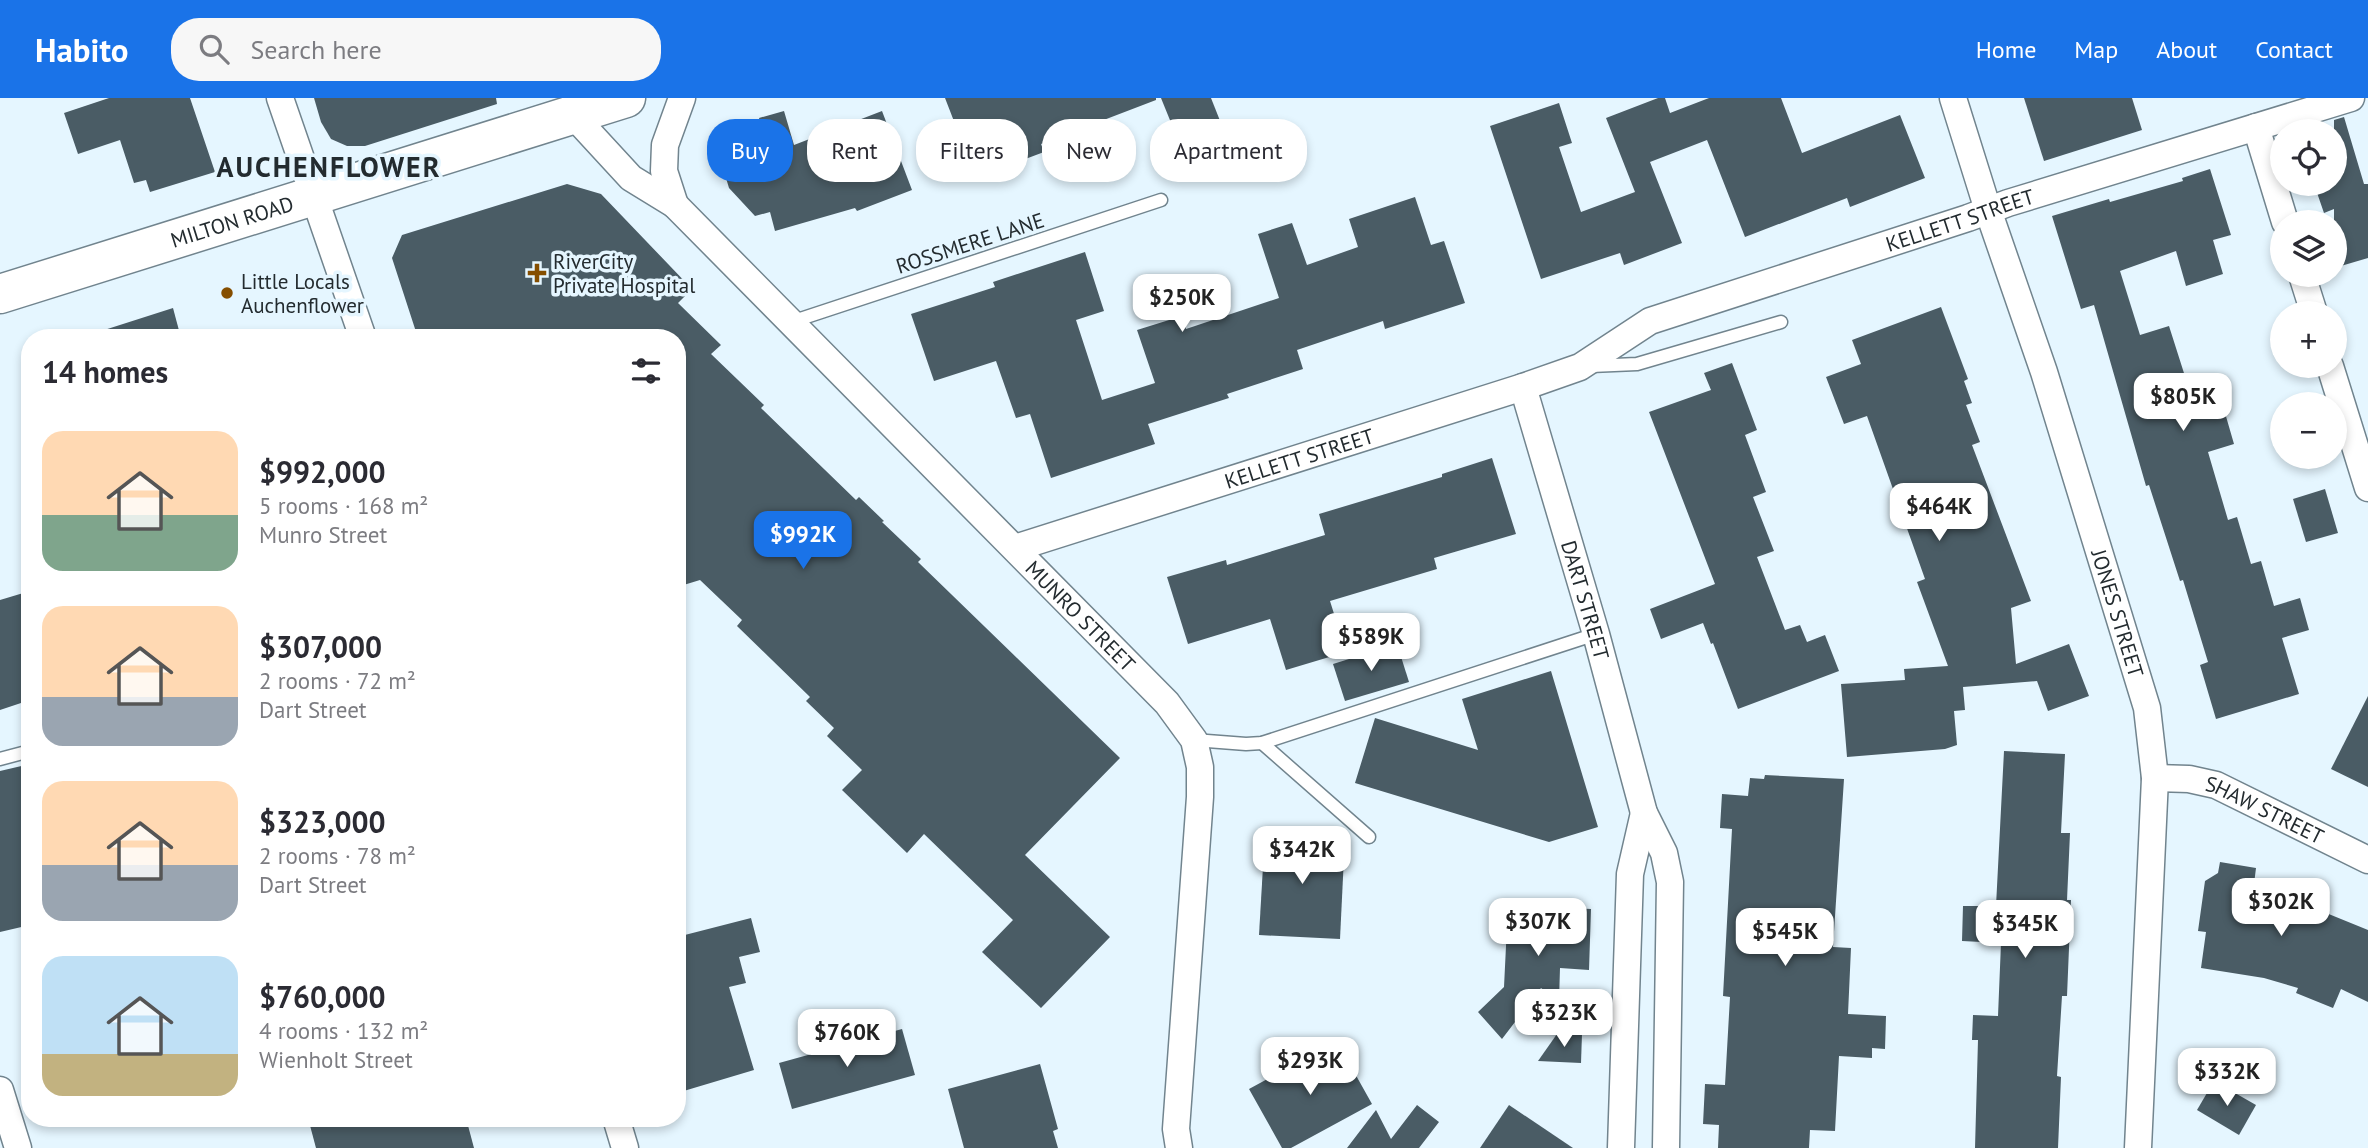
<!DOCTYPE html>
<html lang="en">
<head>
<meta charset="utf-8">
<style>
	body { margin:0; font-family:"PT Sans",sans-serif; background:#f7f7f7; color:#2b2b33; height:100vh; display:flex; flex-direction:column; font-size:26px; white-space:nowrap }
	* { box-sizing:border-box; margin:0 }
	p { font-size:23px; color:#7c7c81 }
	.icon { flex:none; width:38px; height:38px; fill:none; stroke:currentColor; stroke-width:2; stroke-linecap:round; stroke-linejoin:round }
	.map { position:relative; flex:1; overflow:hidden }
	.drawer { position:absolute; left:21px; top:231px; width:665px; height:798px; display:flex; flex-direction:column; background:#fff; border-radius:28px; box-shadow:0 4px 10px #0003 }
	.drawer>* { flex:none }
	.hud { position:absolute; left:707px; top:21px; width:665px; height:63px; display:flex; gap:14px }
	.fabs { position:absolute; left:2270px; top:21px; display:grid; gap:14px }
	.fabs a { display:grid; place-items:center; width:77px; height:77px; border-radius:50%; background:#fff; box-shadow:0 4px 10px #0003; font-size:35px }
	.price { position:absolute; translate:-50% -60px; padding:0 16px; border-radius:14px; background:#fff; color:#222; font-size:23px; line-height:46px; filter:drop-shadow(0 2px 4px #0008) }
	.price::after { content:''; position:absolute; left:50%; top:42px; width:21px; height:16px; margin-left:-10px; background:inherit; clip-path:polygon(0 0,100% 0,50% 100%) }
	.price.active { background:#1a73e8; color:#fff }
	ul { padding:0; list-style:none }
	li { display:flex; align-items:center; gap:21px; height:175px; padding:0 21px }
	li span { display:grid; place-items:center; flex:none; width:196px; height:140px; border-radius:21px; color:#555 }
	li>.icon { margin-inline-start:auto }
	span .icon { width:84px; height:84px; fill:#fffc; stroke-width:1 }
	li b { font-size:30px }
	h2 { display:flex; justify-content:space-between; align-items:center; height:84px; padding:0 21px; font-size:30px }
	.chip { padding:0 24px; border-radius:28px; background:#fff; box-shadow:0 4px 10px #0003; font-size:24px; line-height:63px }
	.chip.active { background:#1a73e8; color:#fff }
	header { display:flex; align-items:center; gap:42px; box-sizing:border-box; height:98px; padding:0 35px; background:#1a73e8; color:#fff }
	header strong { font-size:33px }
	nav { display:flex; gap:38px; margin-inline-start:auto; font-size:24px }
	.search { width:490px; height:63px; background:#f7f7f7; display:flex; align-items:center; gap:18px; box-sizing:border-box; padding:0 24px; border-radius:28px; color:#7c7c81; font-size:26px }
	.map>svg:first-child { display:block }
</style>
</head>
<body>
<header>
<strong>Habito</strong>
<div class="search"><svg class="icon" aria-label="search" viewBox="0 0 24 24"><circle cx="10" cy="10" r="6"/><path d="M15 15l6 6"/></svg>Search here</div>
<nav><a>Home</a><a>Map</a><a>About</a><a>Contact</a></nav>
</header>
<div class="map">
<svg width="2368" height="1050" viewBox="0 0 2368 1050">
	<rect width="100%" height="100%" fill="#e5f6ff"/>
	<!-- building -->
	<g fill="#4a5c65">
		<path d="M109,0H190L215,74L150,94L146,82L134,85L120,42L78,56L64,15Z"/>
		<path d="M314,0H496L497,6L365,48H347L331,41L321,24Z"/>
		<path d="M945,0H1156V2L1041,46L1044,54L1020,63L1014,49L981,61L973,40L962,44Z"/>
		<path d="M1161,0H1211L1232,53L1189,69Z"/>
		<path d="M1658,0H1665L1670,15L1709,0H1781L1802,55L1900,17L1925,80L1850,109L1847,100L1745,139L1707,42L1650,64L1682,145L1624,167L1620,155L1541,181L1490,28L1559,5L1572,45L1559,49L1581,114L1635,94L1606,20Z"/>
		<path d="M2024,0H2132L2142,32L2044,63Z"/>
		<path d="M784,13L794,47L882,13L912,92L857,113L855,110L775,133L770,114L755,118L729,90L717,50L749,40L747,35L762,31L759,20Z"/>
		<path d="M2344,19L2364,86H2368V160L2334,170V111L2324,115L2314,86H2334V22Z"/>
		<path d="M2210,71L2231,137L2213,142L2223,176L2186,188L2176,153L2120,173L2140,237L2169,228L2197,316L2223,308L2234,346L2208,354L2228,422L2237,419L2251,466L2261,463L2274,508L2300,500L2309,532L2282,540L2299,596L2216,621L2200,567L2208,564L2183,482L2180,483L2149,387L2146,388L2094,207L2081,211L2052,118L2109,101L2110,104L2183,83L2182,80Z"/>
		<path d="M567,86L601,96L692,191L678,205L721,247L711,256L764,307L761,310L856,402L859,399L884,423L882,424L921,461L918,464L1120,660L1025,757L1110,839L1041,910L982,854L1013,822L924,736L907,755L842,692L862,672L827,638L834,630L806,603L810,599L737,528L742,522L700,482L677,489V240H418L392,160L402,137Z"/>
		<path d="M1415,99L1431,147L1444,143L1465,205L1385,231L1383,223L1297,252L1303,271L1227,296L1229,300L1148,326L1155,346L1051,380L1030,316L1016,320L996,263L934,283L911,216L995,189L993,184L1085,154L1104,213L1076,222L1102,302L1155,285L1137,232L1182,218L1186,231L1279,200L1258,136L1292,125L1307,167L1358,149L1349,121Z"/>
		<path d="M1941,209L1968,281L1964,283L1972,305L1966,307L1980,344L1972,347L2031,503L2011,510L2016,566L2069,546L2089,598L2048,613L2037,583L1963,589L1965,612L1954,613L1957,647L1945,651L1847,659L1841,586L1905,582L1904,571L1948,568L1917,484L1925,481L1867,318L1844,326L1826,279L1861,266L1852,242Z"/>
		<path d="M173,210L181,240H99L98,234Z"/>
		<path d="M1732,265L1757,332L1745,337L1766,394L1753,399L1774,453L1757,459L1785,532L1800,527L1807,544L1825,537L1839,573L1738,611L1713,545L1711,546L1703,525L1661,541L1650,511L1715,486L1649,314L1711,292L1704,275Z"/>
		<path d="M1492,360L1516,436L1434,460L1437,471L1330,503L1346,554L1286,572L1270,521L1188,546L1167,479L1226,462L1227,467L1325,437L1319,416L1442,379V376Z"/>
		<path d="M2325,391L2338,435L2306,444L2293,401Z"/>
		<path d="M30,493V602L0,612V502Z"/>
		<path d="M1397,546L1409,584L1345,603L1333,566Z"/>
		<path d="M1551,573L1598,729L1549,744L1355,685L1375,620L1478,652L1462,601Z"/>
		<path d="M2368,598V689L2331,671Z"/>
		<path d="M2004,653L2065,656L2061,735H2070L2067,802H2071L2067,898H2062L2057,978L2061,979L2058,1050H1975L1978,942H1972L1973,917L1998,918L2001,845L1962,843L1963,808H1996Z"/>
		<path d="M30,666V827L0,834V673Z"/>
		<path d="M1765,677L1844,681L1833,849L1851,850L1848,916L1886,918L1885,951L1872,950V960L1839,958L1835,1033L1810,1032L1809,1050H1718L1719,1027L1703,1026L1705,986L1725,987L1730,899L1723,898L1732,731L1720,730L1722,696L1748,698L1750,680L1764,681Z"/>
		<path d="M1265,734L1345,738L1340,841L1259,837Z"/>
		<path d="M2220,764L2256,770L2254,786L2311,801L2309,808L2368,832V904L2341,891L2333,910L2296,895L2298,890L2264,880L2201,870L2206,834L2198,833L2205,783L2218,775Z"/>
		<path d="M1508,807L1591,811L1589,872L1560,870L1559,903L1541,890L1502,941L1478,914L1504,889Z"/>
		<path d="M751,820L760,854L739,859L746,885L729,889L754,972L677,995V839Z"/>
		<path d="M902,931L915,977L792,1011L779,965Z"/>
		<path d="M1557,936H1582L1581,965L1538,963Z"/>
		<path d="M1328,948L1334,961L1344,956L1372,1006L1291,1050H1282L1249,991Z"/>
		<path d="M1040,966L1058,1031L1053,1033L1058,1050H964L948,991Z"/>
		<path d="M2214,983L2256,1007L2239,1037L2197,1012Z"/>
		<path d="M1417,1007L1439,1024L1419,1050H1347L1376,1012L1391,1041Z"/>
		<path d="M1509,1007L1573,1050H1480Z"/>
		<path d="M308,1020H466L474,1050H316Z"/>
	</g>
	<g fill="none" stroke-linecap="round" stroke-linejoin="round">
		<!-- lane casing -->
		<g stroke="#71848e" stroke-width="15">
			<g id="lane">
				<path d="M791,224L1161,102"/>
				<path d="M1591,268L1637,266L1781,224"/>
				<path d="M1194,642L1246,646L1262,645L1596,536"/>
				<path d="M1262,645L1369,739"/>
				<path d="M0,661L30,653"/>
			</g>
		</g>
		<!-- street casing -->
		<g stroke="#71848e" stroke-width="29">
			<g id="street">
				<path d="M280,0L363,240"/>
				<path id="s1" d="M1953,0L1988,112L2044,274L2147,610L2155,680L2138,1050"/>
				<path id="s2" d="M572,16L631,80L675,107L1167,605L1194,642L1200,669V699L1176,1031L1179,1050"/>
				<path d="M2256,29L2285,124"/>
				<path d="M675,107L664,73L665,47L682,0"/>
				<path d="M2302,177L2314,215"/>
				<path d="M2330,268L2368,390"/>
				<path id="s3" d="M1523,289L1596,536L1644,715L1664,755L1670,784L1666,1050"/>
				<path id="s4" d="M1015,450L1523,289L1580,269L1650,223L1968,120L2008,105L2351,0"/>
				<path id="s5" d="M2155,680L2189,681L2216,687L2368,762"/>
				<path d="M0,992L18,1050"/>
				<path d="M616,1020L625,1050"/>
				<path d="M1621,1050L1630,776L1644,715"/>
			</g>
		</g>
		<!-- primary casing -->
		<g stroke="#71848e" stroke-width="41">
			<g id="primary">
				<path id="s6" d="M0,196L626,0"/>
			</g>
		</g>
		<!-- lane -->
		<use href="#lane" stroke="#fff" stroke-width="12"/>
		<!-- street -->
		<use href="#street" stroke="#fff" stroke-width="26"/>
		<!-- primary -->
		<use href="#primary" stroke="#fff" stroke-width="38"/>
	</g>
	<!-- markers -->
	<g fill="#854e00" stroke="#e5f6ff" stroke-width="2.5">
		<path d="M533.5 164.5h7v7h7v7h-7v7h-7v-7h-7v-7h7z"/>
		<circle cx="227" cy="195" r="7"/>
	</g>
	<g text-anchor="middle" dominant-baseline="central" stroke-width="7" stroke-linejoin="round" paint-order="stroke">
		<!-- street labels -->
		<g font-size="21" fill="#232b2f" stroke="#e5f6ff">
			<text stroke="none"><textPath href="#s6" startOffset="243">MILTON ROAD</textPath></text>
			<text stroke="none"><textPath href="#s4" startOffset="1003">KELLETT STREET</textPath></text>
			<text transform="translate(970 145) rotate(-18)">ROSSMERE LANE</text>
			<text stroke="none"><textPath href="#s4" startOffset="298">KELLETT STREET</textPath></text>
			<text stroke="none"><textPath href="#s3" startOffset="222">DART STREET</textPath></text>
			<text stroke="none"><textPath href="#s1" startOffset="541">JONES STREET</textPath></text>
			<text stroke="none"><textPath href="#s2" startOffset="716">MUNRO STREET</textPath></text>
			<text stroke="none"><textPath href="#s5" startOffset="116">SHAW STREET</textPath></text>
		</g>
		<!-- poi labels -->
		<g font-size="21" fill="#232b2f" stroke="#e5f6ff" text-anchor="start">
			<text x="553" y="163">RiverCity<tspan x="553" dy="24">Private Hospital</tspan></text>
			<text x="241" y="183">Little Locals<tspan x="241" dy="24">Auchenflower</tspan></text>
		</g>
		<!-- district labels -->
		<g font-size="28" font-weight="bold" letter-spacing="2" fill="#232b2f" stroke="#e5f6ff">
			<text x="329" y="68">AUCHENFLOWER</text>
		</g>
	</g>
</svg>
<div class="fabs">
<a><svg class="icon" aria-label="locate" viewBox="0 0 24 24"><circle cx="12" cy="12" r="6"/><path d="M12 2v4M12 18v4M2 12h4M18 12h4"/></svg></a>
<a><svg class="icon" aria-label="layers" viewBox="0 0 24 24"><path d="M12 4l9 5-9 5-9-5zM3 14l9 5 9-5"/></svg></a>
<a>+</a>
<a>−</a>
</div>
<b class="price" style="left:1182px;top:236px">$250K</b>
<b class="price" style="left:2183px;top:335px">$805K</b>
<b class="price" style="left:1939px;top:445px">$464K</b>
<b class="price active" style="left:803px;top:473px">$992K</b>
<b class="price" style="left:1371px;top:575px">$589K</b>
<b class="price" style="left:1302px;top:788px">$342K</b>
<b class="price" style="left:2281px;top:840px">$302K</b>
<b class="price" style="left:1538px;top:860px">$307K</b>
<b class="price" style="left:2025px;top:862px">$345K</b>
<b class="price" style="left:1785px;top:870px">$545K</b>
<b class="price" style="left:1564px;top:951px">$323K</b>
<b class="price" style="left:847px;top:971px">$760K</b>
<b class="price" style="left:1310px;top:999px">$293K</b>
<b class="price" style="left:2227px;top:1010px">$332K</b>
<div class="hud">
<a class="chip active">Buy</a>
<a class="chip">Rent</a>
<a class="chip">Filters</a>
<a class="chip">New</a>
<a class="chip">Apartment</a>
</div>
<section class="drawer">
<h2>14 homes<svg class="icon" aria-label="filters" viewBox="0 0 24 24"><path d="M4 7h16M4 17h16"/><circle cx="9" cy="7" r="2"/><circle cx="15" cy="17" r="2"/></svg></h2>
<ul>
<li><span style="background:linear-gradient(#ffd9b3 60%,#7fa58c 0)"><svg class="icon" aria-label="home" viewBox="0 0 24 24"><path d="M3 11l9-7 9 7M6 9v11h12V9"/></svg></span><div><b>$992,000</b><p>5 rooms · 168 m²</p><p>Munro Street</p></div></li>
<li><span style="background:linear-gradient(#ffd9b3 65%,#9aa5b1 0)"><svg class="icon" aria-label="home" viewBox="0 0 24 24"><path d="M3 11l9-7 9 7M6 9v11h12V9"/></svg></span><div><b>$307,000</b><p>2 rooms · 72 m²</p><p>Dart Street</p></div></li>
<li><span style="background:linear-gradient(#ffd9b3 60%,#9aa5b1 0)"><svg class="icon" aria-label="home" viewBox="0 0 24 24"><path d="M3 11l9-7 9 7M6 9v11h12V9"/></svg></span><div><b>$323,000</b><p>2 rooms · 78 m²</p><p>Dart Street</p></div></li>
<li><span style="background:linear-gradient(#bfe0f5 70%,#c2b280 0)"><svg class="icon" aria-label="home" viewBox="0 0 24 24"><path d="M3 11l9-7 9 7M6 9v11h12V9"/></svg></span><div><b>$760,000</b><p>4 rooms · 132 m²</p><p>Wienholt Street</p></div></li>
</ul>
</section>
</div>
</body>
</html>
